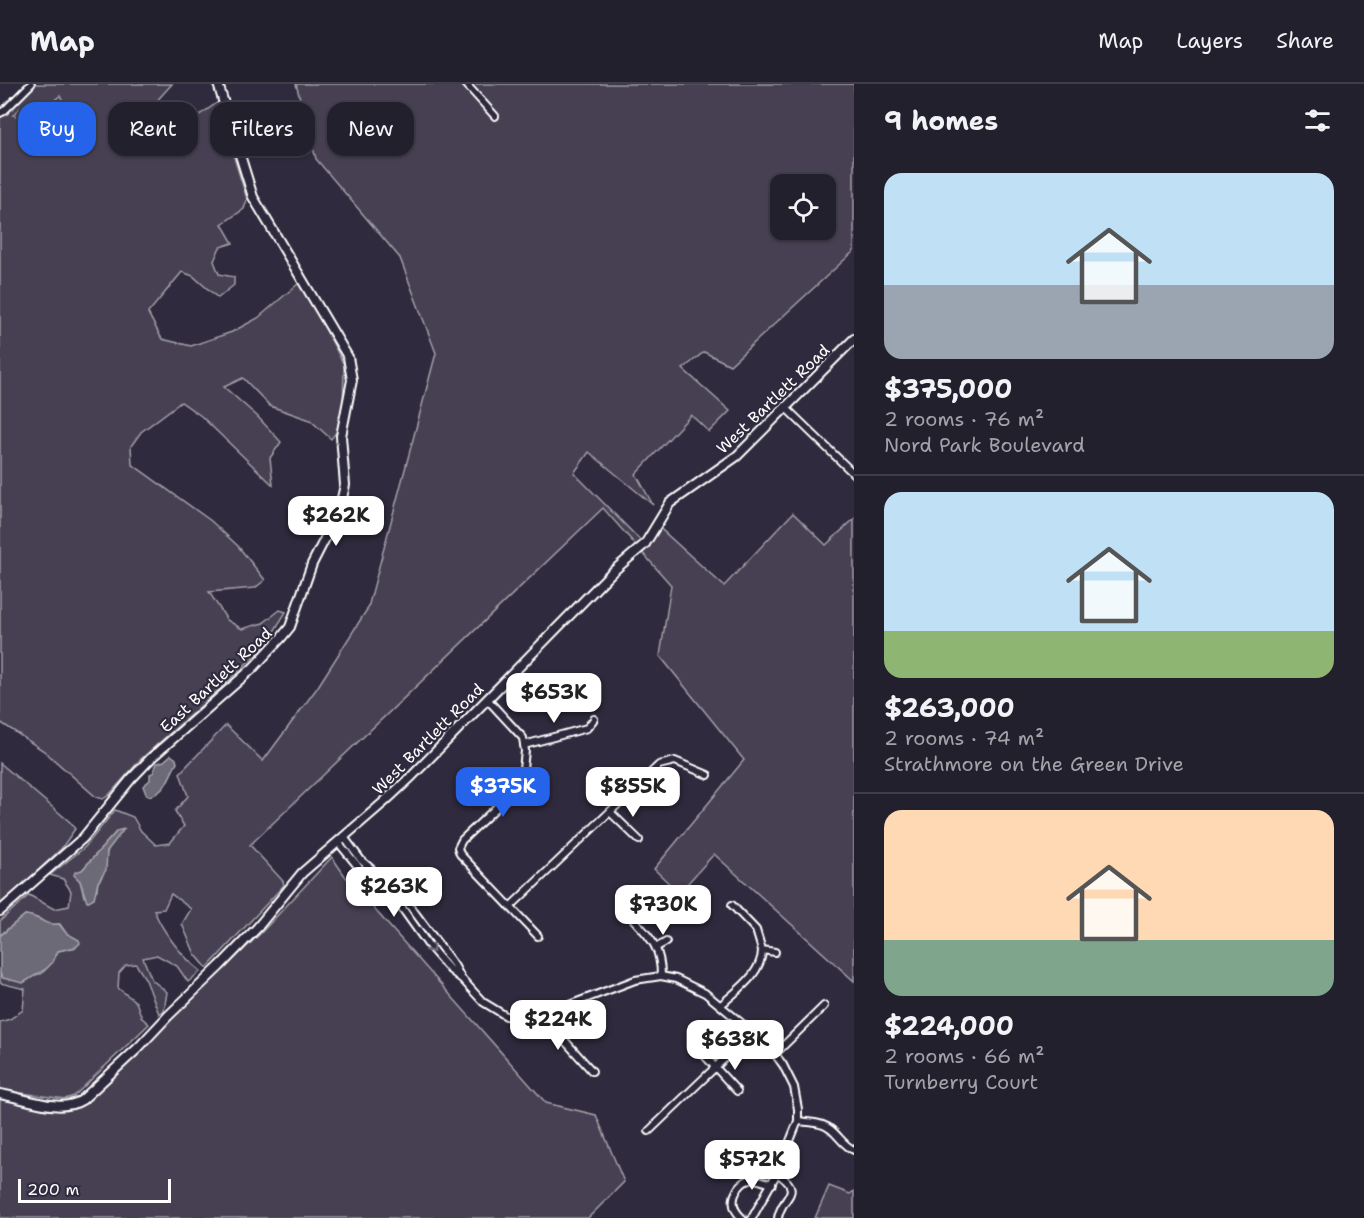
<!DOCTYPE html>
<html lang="en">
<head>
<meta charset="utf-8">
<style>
	body { margin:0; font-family:"Shantell Sans",sans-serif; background:#2b2836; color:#f1f3f6; height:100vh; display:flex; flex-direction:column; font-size:22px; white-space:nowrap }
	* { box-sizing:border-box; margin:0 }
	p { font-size:20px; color:#a3a3aa }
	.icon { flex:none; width:33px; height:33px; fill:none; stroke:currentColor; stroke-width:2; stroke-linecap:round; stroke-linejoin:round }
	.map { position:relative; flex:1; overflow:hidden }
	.details { display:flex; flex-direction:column; background:#23202e; width:510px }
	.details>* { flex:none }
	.top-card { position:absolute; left:18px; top:18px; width:570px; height:54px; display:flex; gap:12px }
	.fabs { position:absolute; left:770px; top:90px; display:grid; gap:12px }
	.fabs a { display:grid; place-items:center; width:66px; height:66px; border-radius:12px; background:#23202e; box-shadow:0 2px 4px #0004,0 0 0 2px #403e4a; font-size:30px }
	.scale { position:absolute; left:18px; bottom:15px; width:153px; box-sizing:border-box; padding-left:6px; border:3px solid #fff; border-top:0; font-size:16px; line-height:21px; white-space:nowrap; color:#fff; -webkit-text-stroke:4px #2f2a3d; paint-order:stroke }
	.price { position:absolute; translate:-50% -51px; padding:0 14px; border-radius:12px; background:#fff; color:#222; font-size:20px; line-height:39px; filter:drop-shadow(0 2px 3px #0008) }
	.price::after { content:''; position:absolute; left:50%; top:36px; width:18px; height:14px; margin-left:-9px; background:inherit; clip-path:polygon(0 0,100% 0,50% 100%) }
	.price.on { background:#2563eb; color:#fff }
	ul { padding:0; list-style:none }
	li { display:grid; align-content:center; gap:12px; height:318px; padding:0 30px }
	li+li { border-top:2px solid #403e4a }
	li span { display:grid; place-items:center; height:186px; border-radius:18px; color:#555 }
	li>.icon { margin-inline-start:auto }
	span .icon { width:108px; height:108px; fill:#fffc; stroke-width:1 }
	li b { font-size:26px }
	h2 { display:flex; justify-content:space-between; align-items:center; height:72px; padding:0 30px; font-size:26px }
	.chip { padding:0 21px; border-radius:18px; background:#23202e; box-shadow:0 2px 4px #0004,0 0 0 2px #403e4a; font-size:21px; line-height:54px }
	.chip.on { background:#2563eb; color:#fff }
	header { display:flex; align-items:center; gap:36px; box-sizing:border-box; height:84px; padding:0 30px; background:#23202e; border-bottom:2px solid #403e4a }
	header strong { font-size:28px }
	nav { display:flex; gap:33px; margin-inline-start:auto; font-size:21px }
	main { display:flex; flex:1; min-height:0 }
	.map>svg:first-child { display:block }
</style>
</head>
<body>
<header>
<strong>Map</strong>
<nav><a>Map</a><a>Layers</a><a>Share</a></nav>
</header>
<main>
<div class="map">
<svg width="854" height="1134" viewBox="0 0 854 1134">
	<rect width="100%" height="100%" fill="#2f2a3d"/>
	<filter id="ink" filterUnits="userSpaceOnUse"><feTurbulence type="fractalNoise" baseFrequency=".0167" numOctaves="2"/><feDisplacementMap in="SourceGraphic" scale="12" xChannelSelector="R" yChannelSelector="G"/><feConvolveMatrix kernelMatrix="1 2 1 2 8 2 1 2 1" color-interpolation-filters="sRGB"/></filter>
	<g filter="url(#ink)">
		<!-- green -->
		<g fill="#464152" stroke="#a2a0a8" stroke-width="1.5" fill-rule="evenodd">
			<path d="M33,0H172L153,21L163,34L182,43L217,19L247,115L244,125L222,140L233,159L220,163L214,177L219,190L234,193V201L218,214L193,192L182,188L148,229L162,255L191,262L232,248L258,234L299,199L311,217L344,281L343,330L338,346L331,355L310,336L270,322L243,294L224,303L257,332L281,358L270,374L273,401L201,332L181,318L141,348L131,362L132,380L211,437L238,462L265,496L255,504L209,508L227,536L242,545L263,539L280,526L286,528L265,562L223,602L141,675L109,711L103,715L96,713L44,667L0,638V31ZM60,12L75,41L60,62L49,72L42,60H34L27,48L26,35L13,31L23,22L32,33Z"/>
			<path d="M296,0H854V167L730,281L704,268L683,285L730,327L709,348L691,331L636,390L653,421L589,368L574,389L642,458L654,439L724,502L793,429L826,461L854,435V897L714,770L679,809L654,785L744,676L660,572L671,501L603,424L250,761L283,797L284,801L207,884L195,870L182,840L191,825L171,810L164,825L154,826C162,847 183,874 201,887L188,898L177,882L157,871L143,874L152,896L167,908L164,927L159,930L146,896L136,880L126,881L119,889L118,904L136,918L142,934L149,940L74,1012L65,1015L0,1006V938L10,935L23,926L25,905L0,899V890L3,894L28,896L36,890H41C49,883 54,876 58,867L76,863L78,856L66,849L60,840L48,841L40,835L25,831L0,851V837L29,811L54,825L69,822L71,807L63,795L50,791L85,763L115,726L133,733L141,747L156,761L170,759L184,742L175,727L188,712L180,689L226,641L263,677L317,604L368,524L436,269L400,174L316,75ZM780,100H825V146H780ZM123,746C118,753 111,758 108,766C103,776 107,789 98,798L97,806L84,813L80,797L82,786L117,747Z"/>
			<path d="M0,679L70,738L75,745L61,765L0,822Z"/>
			<path d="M332,773L345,792L546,1019L596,1031L624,1098L588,1134H0V1015L64,1026L84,1018L260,850Z"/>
			<path d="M829,1102L850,1110L854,1107V1134H815Z"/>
		</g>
		<!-- water -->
		<g fill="#6d6a77" stroke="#a7a6ad" stroke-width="1.5">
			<path d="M171,671L176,675L177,679C168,693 167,708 149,712L146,710L143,702L150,696V690L153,689L157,679L164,677Z"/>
			<path d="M124,745L107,767L106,786L98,798L94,814L87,818L80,797L74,791L75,788L82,786L117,747Z"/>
			<path d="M25,831C41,832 42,842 59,840L66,849L79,856L80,859L76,863L58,867L53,878L46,885L23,899L3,894L0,890V852Z"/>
		</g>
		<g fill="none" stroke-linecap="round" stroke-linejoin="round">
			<!-- minor casing -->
			<g stroke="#fff" stroke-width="10">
				<g id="minor">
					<path d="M466,0L495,32"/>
					<path d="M0,29L4,27L31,0"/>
					<path d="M785,323L854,390"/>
					<path d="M487,615L523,654L525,667L523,685L515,706L462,756L458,764L460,770L538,852"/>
					<path d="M524,661L587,644L594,635"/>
					<path d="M610,728L639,756"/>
					<path d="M344,753L361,776L401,810L454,881L460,892"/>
					<path d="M338,758L365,791L397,817L429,862L449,885L462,895L483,918L506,932L521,934L548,929L635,896L661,892L676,895L705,909L739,937L775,970L783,981L794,1003L798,1025V1037L777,1089L752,1134"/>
					<path d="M732,821L756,846L762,866L775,868"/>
					<path d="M510,823L659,681L675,677L708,691"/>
					<path d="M626,827C647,851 661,859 661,892"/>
					<path d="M657,863L666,858"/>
					<path d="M721,921C737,906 762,890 762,866"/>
					<path d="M548,929L558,949L592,987"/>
					<path d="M695,961L737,1007"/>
					<path d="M775,970L824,922"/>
					<path d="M798,1037C806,1038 816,1038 823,1041C836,1045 841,1061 854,1066"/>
					<path d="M649,1047L751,949"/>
					<path d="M777,1089C806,1109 781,1112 778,1134"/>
					<path d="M742,1134C726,1120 735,1101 752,1094L772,1100"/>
				</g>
			</g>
			<!-- tertiary casing -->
			<g stroke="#fff" stroke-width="12">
				<g id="tertiary">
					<path d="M0,827L83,754L131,695L151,674L253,584L281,554L290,543L312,480L339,427L345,401L341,352L352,296L348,273L253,113L218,0"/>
					<path d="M0,1010C25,1014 60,1030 82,1016L138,964L168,932L220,882L257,844L302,789L384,718L412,692L611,489L645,460L670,419L737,372L854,255"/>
				</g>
			</g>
			<!-- minor -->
			<use href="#minor" stroke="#2f2a3d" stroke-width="6"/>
			<!-- tertiary -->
			<use href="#tertiary" stroke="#2f2a3d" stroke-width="8"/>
		</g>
		<!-- one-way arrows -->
		<defs><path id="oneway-chevron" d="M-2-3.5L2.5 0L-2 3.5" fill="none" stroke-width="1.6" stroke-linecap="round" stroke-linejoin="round" transform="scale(1.5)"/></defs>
		<use stroke="#6d6a77" href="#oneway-chevron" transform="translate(431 865) rotate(51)"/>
	</g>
	<g text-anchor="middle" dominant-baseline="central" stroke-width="4.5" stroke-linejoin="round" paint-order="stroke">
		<!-- street labels -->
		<g font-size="16" fill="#fff" stroke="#2f2a3d">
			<text transform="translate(773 315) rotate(-44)">West Bartlett Road</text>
			<text transform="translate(216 596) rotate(-43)">East Bartlett Road</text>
			<text transform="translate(428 655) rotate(-45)">West Bartlett Road</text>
		</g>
	</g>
</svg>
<div class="fabs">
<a><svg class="icon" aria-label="locate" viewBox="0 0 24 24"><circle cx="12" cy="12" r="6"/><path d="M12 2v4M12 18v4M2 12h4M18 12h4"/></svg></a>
</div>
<div class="scale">200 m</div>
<b class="price" style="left:336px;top:463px">$262K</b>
<b class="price" style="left:554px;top:640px">$653K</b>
<b class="price on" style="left:503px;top:734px">$375K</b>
<b class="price" style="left:633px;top:734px">$855K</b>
<b class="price" style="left:394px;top:834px">$263K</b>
<b class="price" style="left:663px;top:852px">$730K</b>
<b class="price" style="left:558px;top:967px">$224K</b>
<b class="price" style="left:735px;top:987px">$638K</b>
<b class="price" style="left:752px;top:1107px">$572K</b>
<div class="top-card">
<a class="chip on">Buy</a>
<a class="chip">Rent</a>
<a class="chip">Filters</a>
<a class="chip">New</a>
</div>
</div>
<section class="details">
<h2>9 homes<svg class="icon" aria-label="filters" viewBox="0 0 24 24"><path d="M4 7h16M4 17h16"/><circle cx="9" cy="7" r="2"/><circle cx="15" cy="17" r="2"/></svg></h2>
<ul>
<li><span style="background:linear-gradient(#bfe0f5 60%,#9aa5b1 0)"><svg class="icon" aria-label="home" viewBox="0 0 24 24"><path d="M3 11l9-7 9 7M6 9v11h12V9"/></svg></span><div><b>$375,000</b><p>2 rooms · 76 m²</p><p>Nord Park Boulevard</p></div></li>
<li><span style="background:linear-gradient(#bfe0f5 75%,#8fb573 0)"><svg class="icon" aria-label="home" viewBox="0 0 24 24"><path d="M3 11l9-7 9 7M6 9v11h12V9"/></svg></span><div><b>$263,000</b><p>2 rooms · 74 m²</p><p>Strathmore on the Green Drive</p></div></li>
<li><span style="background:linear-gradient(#ffd9b3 70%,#7fa58c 0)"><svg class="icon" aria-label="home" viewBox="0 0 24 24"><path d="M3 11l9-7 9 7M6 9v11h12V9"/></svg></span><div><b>$224,000</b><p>2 rooms · 66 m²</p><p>Turnberry Court</p></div></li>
</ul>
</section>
</main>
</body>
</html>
